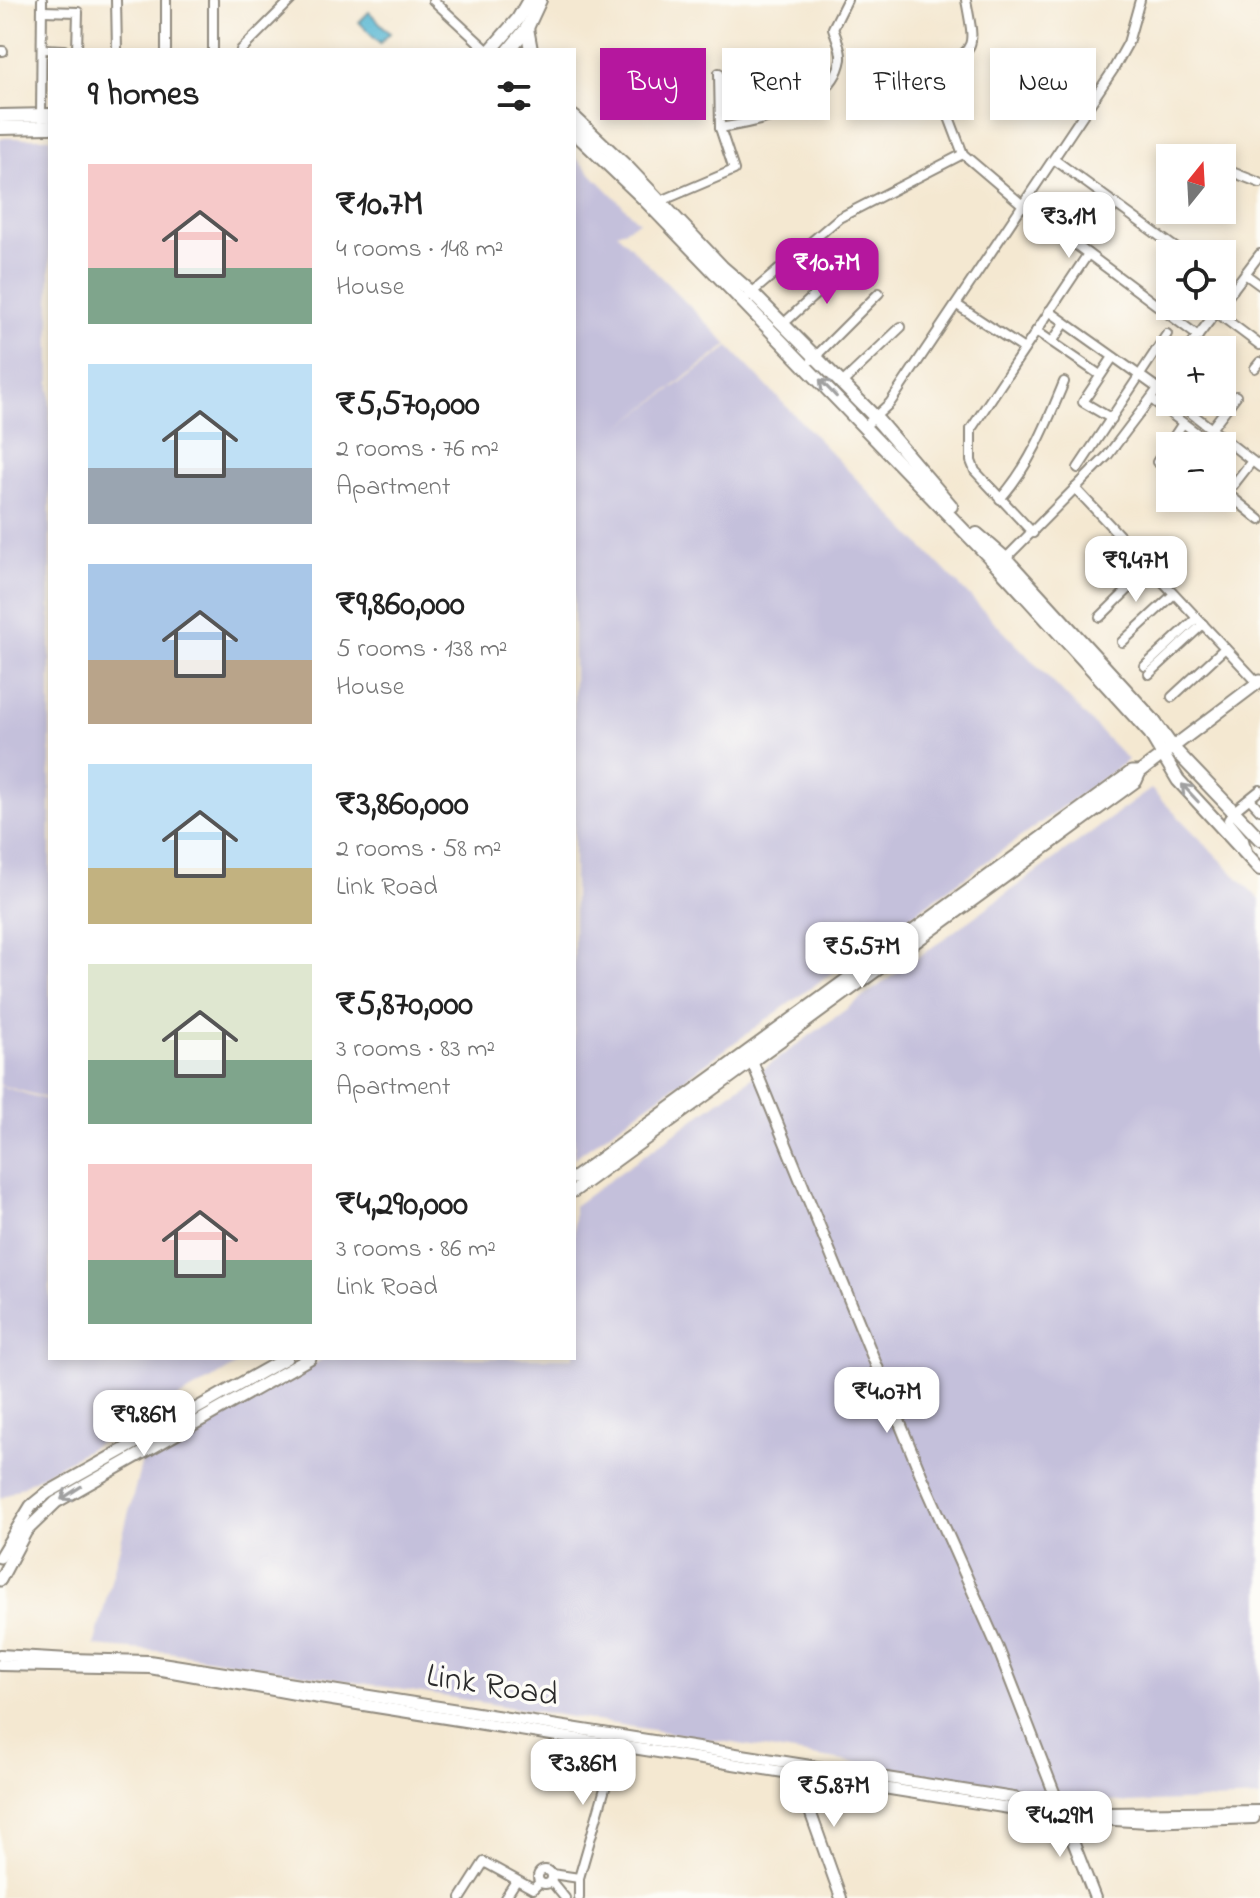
<!DOCTYPE html>
<html lang="en">
<head>
<meta charset="utf-8">
<style>
	body { margin:0; font-family:"Indie Flower",sans-serif; background:#f6f6f6; color:#222; height:100vh; display:flex; flex-direction:column; font-size:30px; white-space:nowrap }
	* { box-sizing:border-box; margin:0 }
	p { font-size:26px; color:#767676 }
	.icon { flex:none; width:44px; height:44px; fill:none; stroke:currentColor; stroke-width:2; stroke-linecap:round; stroke-linejoin:round }
	.map { position:relative; flex:1; overflow:hidden }
	.panel { position:absolute; left:48px; top:48px; width:528px; height:1312px; display:flex; flex-direction:column; background:#fff; border-radius:0px; box-shadow:0 4px 12px #0003 }
	.panel>* { flex:none }
	.banner { position:absolute; left:600px; top:48px; width:540px; height:72px; display:flex; gap:16px }
	.needle { width:52px; rotate:18deg }
	.tools { position:absolute; left:1156px; top:144px; display:grid; gap:16px }
	.tools a { display:grid; place-items:center; width:80px; height:80px; border-radius:0px; background:#fff; box-shadow:0 4px 12px #0003; font-size:40px }
	.price { position:absolute; translate:-50% -68px; padding:0 18px; border-radius:16px; background:#fff; color:#222; font-size:26px; line-height:52px; filter:drop-shadow(0 2px 4px #0008) }
	.price::after { content:''; position:absolute; left:50%; top:48px; width:24px; height:18px; margin-left:-12px; background:inherit; clip-path:polygon(0 0,100% 0,50% 100%) }
	.price.active { background:#b5179e; color:#fff }
	ul { padding:0; list-style:none }
	li { display:flex; align-items:center; gap:24px; height:200px; padding:0 40px }
	li span { display:grid; place-items:center; flex:none; width:224px; height:160px; border-radius:0px; color:#555 }
	li>.icon { margin-inline-start:auto }
	span .icon { width:96px; height:96px; fill:#fffc; stroke-width:1 }
	li b { font-size:34px }
	h2 { display:flex; justify-content:space-between; align-items:center; height:96px; padding:0 40px; font-size:34px }
	.pill { padding:0 28px; border-radius:0px; background:#fff; box-shadow:0 4px 12px #0003; font-size:28px; line-height:72px }
	.pill.active { background:#b5179e; color:#fff }
	.map>svg:first-child { display:block }
</style>
</head>
<body>
<div class="map">
<svg width="1260" height="1898" viewBox="0 0 1260 1898">
	<rect width="100%" height="100%" fill="#fdfcf7"/>
	<filter id="ink" filterUnits="userSpaceOnUse"><feTurbulence type="fractalNoise" baseFrequency=".0125" numOctaves="2"/><feDisplacementMap in="SourceGraphic" scale="16" xChannelSelector="R" yChannelSelector="G"/><feConvolveMatrix kernelMatrix="1 2 1 2 8 2 1 2 1" color-interpolation-filters="sRGB"/></filter>
	<filter id="wash" filterUnits="userSpaceOnUse"><feTurbulence type="fractalNoise" baseFrequency=".006" numOctaves="4" result="noise"/><feDisplacementMap in="SourceGraphic" scale="32" xChannelSelector="R" yChannelSelector="G"/><feGaussianBlur stdDeviation="1.8" result="paint"/><feColorMatrix in="noise" values="0 0 0 0 0 0 0 0 0 0 0 0 0 0 0 0 0 1.4 0 .05"/><feComposite in="paint" operator="in"/></filter>
	<g filter="url(#wash)">
		<rect width="100%" height="100%" fill="#f4e8d1"/>
		<!-- industrial -->
		<g fill="#c4c0db">
			<path d="M0,138H50V1099L0,1085Z"/>
			<path d="M574,156L639,222L617,233L728,345L617,429L729,347L1128,760L574,1158Z"/>
			<path d="M1151,789L1260,900V1798L1128,1803L1024,1790L169,1652L94,1646L142,1461L325,1358H574V1206Z"/>
			<path d="M0,1086L50,1101V1358H249L0,1499Z"/>
		</g>
		<!-- water -->
		<path fill="#51b4d0" stroke="#3e707e" stroke-width="2" d="M369,12L390,33L380,43L359,22Z"/>
	</g>
	<g filter="url(#ink)">
		<g fill="none" stroke-linecap="round" stroke-linejoin="round">
			<!-- minor casing -->
			<g stroke="#908a7e" stroke-width="12">
				<g id="minor">
					<path d="M116,0L117,50"/>
					<path d="M213,0V50"/>
					<path d="M433,0L487,50"/>
					<path d="M43,11L78,12L77,50"/>
					<path d="M44,49L64,50"/>
					<path d="M166,50V0"/>
					<path d="M241,50L291,0"/>
					<path d="M0,51H3"/>
					<path d="M909,63L933,75L963,154L1024,206L1198,336"/>
					<path d="M719,73L720,128"/>
					<path d="M933,75C976,45 976,53 966,0"/>
					<path d="M41,118L42,0"/>
					<path d="M1055,160L1184,254"/>
					<path d="M1232,172L1260,183"/>
					<path d="M661,201L734,170L720,128C759,122 833,107 841,59C842,49 836,38 833,28L847,0"/>
					<path d="M1094,233L1116,204"/>
					<path d="M1245,274L1260,285"/>
					<path d="M1222,281L1233,290"/>
					<path d="M748,296L839,218L963,154"/>
					<path d="M1222,304L1260,254"/>
					<path d="M957,305L1024,349"/>
					<path d="M1049,311L1170,397"/>
					<path d="M1216,312L1260,345"/>
					<path d="M783,324L849,264"/>
					<path d="M1036,331L1100,375"/>
					<path d="M1052,342L1065,323"/>
					<path d="M1187,350L1221,306"/>
					<path d="M812,360L879,293"/>
					<path d="M1255,368L1260,362"/>
					<path d="M841,384L901,327"/>
					<path d="M1151,399L1206,440L1208,446"/>
					<path d="M1177,402L1260,467"/>
					<path d="M1112,419L1083,402L1113,357"/>
					<path d="M864,427L890,403L1113,70L1128,43L1140,0"/>
					<path d="M1211,429L1236,396"/>
					<path d="M1157,462L1183,423"/>
					<path d="M1078,468L1167,334"/>
					<path d="M1075,488L1258,683"/>
					<path d="M1222,489L1260,520"/>
					<path d="M1227,493L1252,461"/>
					<path d="M1000,499C1030,466 1047,423 1064,382"/>
					<path d="M1033,533L975,471L971,461V429L1088,254"/>
					<path d="M1004,560L1108,455L1170,373"/>
					<path d="M1100,617L1150,568"/>
					<path d="M1122,642L1174,594"/>
					<path d="M1145,666L1197,618"/>
					<path d="M1149,674L1203,624"/>
					<path d="M1172,697L1225,648"/>
					<path d="M1250,799L1260,810"/>
					<path d="M1248,855L1244,840L1228,820L1234,811L1260,790"/>
					<circle cx="545" cy="1877" r="7"/>
					<path d="M552,1874L579,1878L619,1740"/>
					<path d="M551,1881L565,1898"/>
					<path d="M461,1898L484,1862L533,1889L540,1882"/>
					<path d="M505,1898L516,1881"/>
					<path d="M579,1898V1878"/>
				</g>
			</g>
			<!-- tertiary casing -->
			<g stroke="#908a7e" stroke-width="14">
				<g id="tertiary">
					<path d="M749,1054L922,1477L998,1648L1095,1898"/>
					<path d="M0,1655L69,1659L149,1661L1108,1813L1260,1811"/>
					<path d="M0,1665L150,1668L301,1695L1065,1817L1148,1822L1254,1818"/>
					<path d="M796,1772L841,1898"/>
				</g>
			</g>
			<!-- secondary casing -->
			<g stroke="#908a7e" stroke-width="15">
				<g id="secondary">
					<path d="M574,1178L1123,778L1131,772H1140"/>
					<path d="M574,1191L1136,781L1140,772L1260,681"/>
					<path d="M0,1557L31,1506L47,1493L286,1358"/>
					<path d="M0,1580L26,1531L56,1502L310,1358"/>
				</g>
			</g>
			<!-- primary casing -->
			<g stroke="#908a7e" stroke-width="16">
				<g id="primary">
					<path d="M527,28L531,50"/>
					<path d="M491,50L518,19L529,0"/>
					<path d="M509,50L527,28L540,0"/>
					<path d="M0,116L50,115"/>
					<path d="M574,117L627,167L722,267L752,293L875,417L951,506"/>
					<path d="M0,128L50,127"/>
					<path d="M574,132L643,198L997,565L1150,733L1178,780L1260,869"/>
					<path d="M977,534L1006,559L1153,720L1173,748L1260,839"/>
				</g>
			</g>
			<!-- minor -->
			<use href="#minor" stroke="#fff" stroke-width="8"/>
			<!-- tertiary -->
			<use href="#tertiary" stroke="#fff" stroke-width="10"/>
			<!-- secondary -->
			<use href="#secondary" stroke="#fff" stroke-width="11"/>
			<!-- primary -->
			<use href="#primary" stroke="#fff" stroke-width="12"/>
		</g>
		<!-- one-way arrows -->
		<defs><path id="oneway-shaft" d="M-6 0H5M1.5-3L5.5 0L1.5 3" fill="none" stroke-width="1.6" stroke-linecap="round" stroke-linejoin="round" transform="scale(2)"/></defs>
		<g stroke="#a0a0a0">
			<use href="#oneway-shaft" transform="translate(828 388) rotate(-134)"/>
			<use href="#oneway-shaft" transform="translate(1190 793) rotate(-133)"/>
			<use href="#oneway-shaft" transform="translate(71 1493) rotate(147)"/>
		</g>
	</g>
	<g text-anchor="middle" dominant-baseline="central" stroke-width="7" stroke-linejoin="round" paint-order="stroke">
		<!-- street labels -->
		<g font-size="34" fill="#2b2b2b" stroke="#fdfcf7">
			<text transform="translate(492 1687) rotate(9)">Link Road</text>
		</g>
	</g>
</svg>
<div class="tools">
<a><svg class="needle" viewBox="-14 -14 28 28"><path d="M0-13l5 13h-10z" fill="#e53935"/><path d="M0 13l5-13h-10z" fill="#767676"/></svg></a>
<a><svg class="icon" aria-label="locate" viewBox="0 0 24 24"><circle cx="12" cy="12" r="6"/><path d="M12 2v4M12 18v4M2 12h4M18 12h4"/></svg></a>
<a>+</a>
<a>−</a>
</div>
<b class="price" style="left:1069px;top:260px">₹3.1M</b>
<b class="price active" style="left:827px;top:306px">₹10.7M</b>
<b class="price" style="left:1136px;top:604px">₹9.47M</b>
<b class="price" style="left:862px;top:990px">₹5.57M</b>
<b class="price" style="left:887px;top:1435px">₹4.07M</b>
<b class="price" style="left:144px;top:1458px">₹9.86M</b>
<b class="price" style="left:583px;top:1807px">₹3.86M</b>
<b class="price" style="left:834px;top:1829px">₹5.87M</b>
<b class="price" style="left:1060px;top:1859px">₹4.29M</b>
<div class="banner">
<a class="pill active">Buy</a>
<a class="pill">Rent</a>
<a class="pill">Filters</a>
<a class="pill">New</a>
</div>
<section class="panel">
<h2>9 homes<svg class="icon" aria-label="filters" viewBox="0 0 24 24"><path d="M4 7h16M4 17h16"/><circle cx="9" cy="7" r="2"/><circle cx="15" cy="17" r="2"/></svg></h2>
<ul>
<li><span style="background:linear-gradient(#f6c9c9 65%,#7fa58c 0)"><svg class="icon" aria-label="home" viewBox="0 0 24 24"><path d="M3 11l9-7 9 7M6 9v11h12V9"/></svg></span><div><b>₹10.7M</b><p>4 rooms · 148 m²</p><p>House</p></div></li>
<li><span style="background:linear-gradient(#bfe0f5 65%,#9aa5b1 0)"><svg class="icon" aria-label="home" viewBox="0 0 24 24"><path d="M3 11l9-7 9 7M6 9v11h12V9"/></svg></span><div><b>₹5,570,000</b><p>2 rooms · 76 m²</p><p>Apartment</p></div></li>
<li><span style="background:linear-gradient(#a9c7e8 60%,#b9a48a 0)"><svg class="icon" aria-label="home" viewBox="0 0 24 24"><path d="M3 11l9-7 9 7M6 9v11h12V9"/></svg></span><div><b>₹9,860,000</b><p>5 rooms · 138 m²</p><p>House</p></div></li>
<li><span style="background:linear-gradient(#bfe0f5 65%,#c2b280 0)"><svg class="icon" aria-label="home" viewBox="0 0 24 24"><path d="M3 11l9-7 9 7M6 9v11h12V9"/></svg></span><div><b>₹3,860,000</b><p>2 rooms · 58 m²</p><p>Link Road</p></div></li>
<li><span style="background:linear-gradient(#dfe7d0 60%,#7fa58c 0)"><svg class="icon" aria-label="home" viewBox="0 0 24 24"><path d="M3 11l9-7 9 7M6 9v11h12V9"/></svg></span><div><b>₹5,870,000</b><p>3 rooms · 83 m²</p><p>Apartment</p></div></li>
<li><span style="background:linear-gradient(#f6c9c9 60%,#7fa58c 0)"><svg class="icon" aria-label="home" viewBox="0 0 24 24"><path d="M3 11l9-7 9 7M6 9v11h12V9"/></svg></span><div><b>₹4,290,000</b><p>3 rooms · 86 m²</p><p>Link Road</p></div></li>
</ul>
</section>
</div>
</body>
</html>
